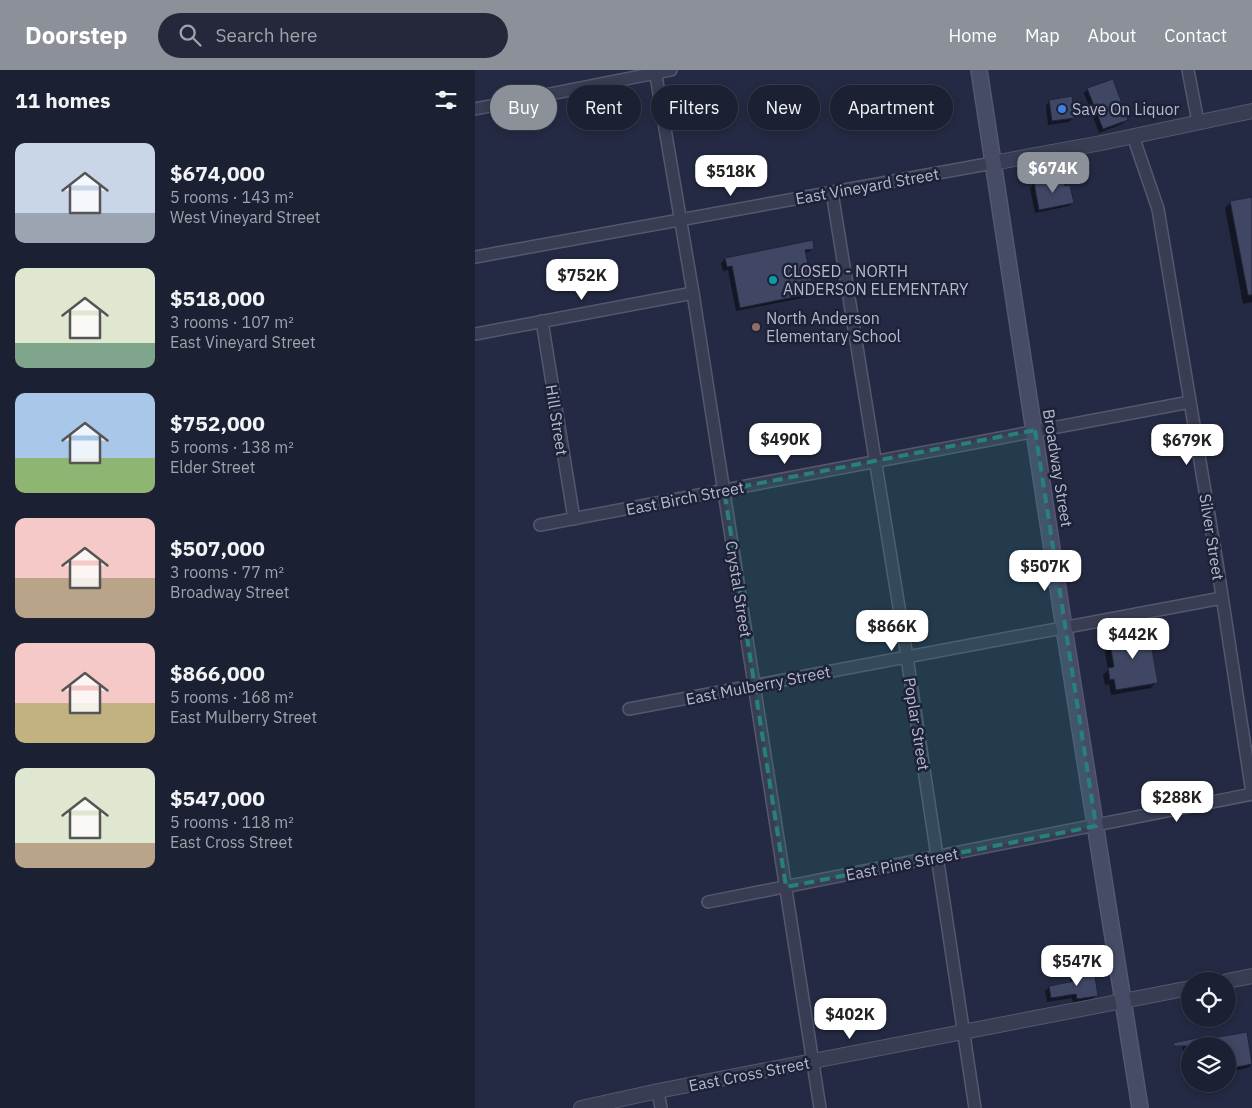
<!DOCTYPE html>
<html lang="en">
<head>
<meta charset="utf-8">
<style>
	body { margin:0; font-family:"IBM Plex Sans",sans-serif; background:#24283a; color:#f1f3f6; height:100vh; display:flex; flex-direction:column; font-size:19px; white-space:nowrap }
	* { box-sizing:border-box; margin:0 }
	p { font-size:16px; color:#a0a3ac }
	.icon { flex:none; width:28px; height:28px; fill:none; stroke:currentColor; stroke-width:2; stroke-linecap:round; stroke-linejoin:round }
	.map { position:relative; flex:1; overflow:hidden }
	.sheet { display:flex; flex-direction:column; background:#1b2032; width:475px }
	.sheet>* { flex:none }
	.hud { position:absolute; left:15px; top:15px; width:475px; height:45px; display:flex; gap:10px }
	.buttons { position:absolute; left:706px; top:902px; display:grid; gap:10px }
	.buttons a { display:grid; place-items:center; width:55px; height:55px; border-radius:50%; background:#1b2032; box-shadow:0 2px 8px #0003,0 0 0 1px #393e4d; font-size:25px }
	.price { position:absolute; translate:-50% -42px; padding:0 11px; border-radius:10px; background:#fff; color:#222; font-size:16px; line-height:32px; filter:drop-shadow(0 1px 2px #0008) }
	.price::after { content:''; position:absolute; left:50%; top:30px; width:15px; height:11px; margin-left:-8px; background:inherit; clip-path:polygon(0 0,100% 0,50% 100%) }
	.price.on { background:#8c9099; color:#fff }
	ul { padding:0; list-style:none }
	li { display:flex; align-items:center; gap:15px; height:125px; padding:0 15px }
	li span { display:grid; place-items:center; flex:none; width:140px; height:100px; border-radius:10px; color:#555 }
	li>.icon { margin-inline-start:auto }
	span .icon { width:60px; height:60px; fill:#fffc; stroke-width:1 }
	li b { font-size:21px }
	h2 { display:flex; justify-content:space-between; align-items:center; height:60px; padding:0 15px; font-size:21px }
	.chip { padding:0 18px; border-radius:22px; background:#1b2032; box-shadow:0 2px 8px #0003,0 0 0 1px #393e4d; font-size:18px; line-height:45px }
	.chip.on { background:#8c9099; color:#fff }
	header { display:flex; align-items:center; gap:30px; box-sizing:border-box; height:70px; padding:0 25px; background:#8c9099; color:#fff }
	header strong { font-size:24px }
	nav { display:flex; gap:28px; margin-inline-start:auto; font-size:18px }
	.search { width:350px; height:45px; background:#24283a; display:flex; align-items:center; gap:12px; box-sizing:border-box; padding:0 18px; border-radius:28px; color:#a0a3ac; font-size:19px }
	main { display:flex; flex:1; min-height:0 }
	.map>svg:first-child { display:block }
</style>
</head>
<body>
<header>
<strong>Doorstep</strong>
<div class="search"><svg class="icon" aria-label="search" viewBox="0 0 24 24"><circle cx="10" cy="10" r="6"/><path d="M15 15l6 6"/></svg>Search here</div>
<nav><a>Home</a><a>Map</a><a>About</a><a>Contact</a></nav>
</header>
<main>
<section class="sheet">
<h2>11 homes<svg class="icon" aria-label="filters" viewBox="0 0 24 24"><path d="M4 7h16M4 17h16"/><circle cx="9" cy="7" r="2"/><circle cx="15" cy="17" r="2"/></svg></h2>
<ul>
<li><span style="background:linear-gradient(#c9d6e8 70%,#9aa5b1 0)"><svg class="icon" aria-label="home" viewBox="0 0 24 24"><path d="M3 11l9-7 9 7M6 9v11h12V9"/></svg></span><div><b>$674,000</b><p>5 rooms · 143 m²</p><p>West Vineyard Street</p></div></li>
<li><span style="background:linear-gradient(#dfe7d0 75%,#7fa58c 0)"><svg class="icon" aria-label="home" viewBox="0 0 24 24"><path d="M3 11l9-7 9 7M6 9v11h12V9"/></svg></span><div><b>$518,000</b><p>3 rooms · 107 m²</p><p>East Vineyard Street</p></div></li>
<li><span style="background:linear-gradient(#a9c7e8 65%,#8fb573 0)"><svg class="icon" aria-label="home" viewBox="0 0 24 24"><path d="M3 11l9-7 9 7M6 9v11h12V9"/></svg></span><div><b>$752,000</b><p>5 rooms · 138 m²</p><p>Elder Street</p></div></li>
<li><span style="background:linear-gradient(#f6c9c9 60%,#b9a48a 0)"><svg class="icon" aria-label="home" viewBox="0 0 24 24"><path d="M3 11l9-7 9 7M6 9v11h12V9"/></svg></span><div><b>$507,000</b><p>3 rooms · 77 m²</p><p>Broadway Street</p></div></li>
<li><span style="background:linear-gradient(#f6c9c9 60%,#c2b280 0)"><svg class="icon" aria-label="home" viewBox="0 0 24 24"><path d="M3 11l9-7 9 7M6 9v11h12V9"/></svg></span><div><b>$866,000</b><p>5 rooms · 168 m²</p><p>East Mulberry Street</p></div></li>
<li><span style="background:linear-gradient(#dfe7d0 75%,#b9a48a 0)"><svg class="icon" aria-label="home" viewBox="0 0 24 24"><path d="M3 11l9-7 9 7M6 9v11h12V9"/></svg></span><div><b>$547,000</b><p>5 rooms · 118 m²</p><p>East Cross Street</p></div></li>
</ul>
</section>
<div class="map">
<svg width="777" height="1038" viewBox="0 0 777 1038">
	<rect width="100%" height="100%" fill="#242a43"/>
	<!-- shadow -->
	<g fill="#0007">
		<path d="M613,19L651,50L647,54L624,63L609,23Z"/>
		<path d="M575,31L598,48L594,52L573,55L571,35Z"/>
		<path d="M559,114L589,118L598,132L594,136L560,143L555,118Z"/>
		<path d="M777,128V232L768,234L750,138L756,132Z"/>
		<path d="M338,178L334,182L329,183L337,223L333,227L261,241L253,200L248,201L246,193L250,189Z"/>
		<path d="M658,560L681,612L676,618L636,625L634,614L630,615L628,605L633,600L629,575L635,569L652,566Z"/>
		<path d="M599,905L621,925L617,930L598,933L597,928L572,932L570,921L575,917L595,913V909Z"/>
		<path d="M771,963L777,994L773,998L752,1002V976H715V1004L713,995L711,996L707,976Z"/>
	</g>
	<!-- building -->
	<g fill="#404764" stroke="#1f243a">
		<path d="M638,9L653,50L628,59L612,18Z"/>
		<path d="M597,26L600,48L577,51L574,30Z"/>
		<path d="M588,107L590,116L595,115L599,133L564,140L559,113Z"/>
		<path d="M777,127V225H773L755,131Z"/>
		<path d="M338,170L339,179L330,180L339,223L265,238L257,196L252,197L250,188Z"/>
		<path d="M673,556L683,613L641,620L639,609L635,610L633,598L639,597L634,568L658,564L657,559Z"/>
		<path d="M619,900L623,926L602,929L601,924L576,928L574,916L600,911L598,904Z"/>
		<path d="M772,962L777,994L752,999V976H699L698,973L731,966V969Z"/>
	</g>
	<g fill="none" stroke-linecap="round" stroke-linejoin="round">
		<!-- minor casing -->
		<g stroke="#54586d" stroke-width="14">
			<g id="minor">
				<path d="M180,0L218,223L345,1038"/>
				<path d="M713,0L723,52"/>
				<path d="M0,39L196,0"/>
				<path d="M658,66L683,139L742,493L777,723"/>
				<path d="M357,122L432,587L500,1038"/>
				<path d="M0,187L518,93"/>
				<path d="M67,251L99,449"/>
				<path d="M0,264L218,223"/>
				<path d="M65,455L715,332"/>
				<path d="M154,639L747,528"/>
				<path d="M233,832L777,724"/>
				<path d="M183,1021L186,1038"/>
			</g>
		</g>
		<!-- tertiary casing -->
		<g stroke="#54586d" stroke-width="16">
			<g id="tertiary">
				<path d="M518,93L626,73L777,41"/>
				<path d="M752,911L777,906"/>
				<path d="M106,1038L183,1021L715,918"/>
			</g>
		</g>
		<!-- secondary casing -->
		<g stroke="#54586d" stroke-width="18">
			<path id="secondary" d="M504,0L589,558L665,1038"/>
		</g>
		<!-- minor -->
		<use href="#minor" stroke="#383d53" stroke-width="11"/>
		<!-- tertiary -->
		<use href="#tertiary" stroke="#383d53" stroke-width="14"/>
		<!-- secondary -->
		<use href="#secondary" stroke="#464b66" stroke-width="15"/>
	</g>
	<!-- marked area -->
	<path fill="#28807c" fill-opacity="0.2" stroke="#28807c" stroke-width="4" stroke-dasharray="10 6" stroke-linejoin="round" d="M560,360L621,756L311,817L249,420Z"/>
	<!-- markers -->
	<circle fill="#3f7fe0" stroke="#1d2238" stroke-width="2" cx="587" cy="39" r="5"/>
	<circle fill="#0f9aa8" stroke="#1d2238" stroke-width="2" cx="298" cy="210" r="5"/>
	<circle fill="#8d6e63" stroke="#1d2238" stroke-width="2" cx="281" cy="257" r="5"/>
	<g text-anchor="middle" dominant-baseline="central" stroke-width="5" stroke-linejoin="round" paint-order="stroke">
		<!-- poi labels -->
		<g font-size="16" fill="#b6b9cd" stroke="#1d2238" text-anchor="start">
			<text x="597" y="39">Save On Liquor</text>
			<text x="308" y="201">CLOSED - NORTH<tspan x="308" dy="18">ANDERSON ELEMENTARY</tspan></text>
			<text x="291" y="248">North Anderson<tspan x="291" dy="18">Elementary School</tspan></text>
		</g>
		<!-- street labels -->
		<g font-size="16" fill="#b6b9cd" stroke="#1d2238">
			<text transform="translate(392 116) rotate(-10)">East Vineyard Street</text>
			<text transform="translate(82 350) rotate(81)">Hill Street</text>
			<text transform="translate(583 398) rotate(81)">Broadway Street</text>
			<text transform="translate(210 428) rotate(-11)">East Birch Street</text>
			<text transform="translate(737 467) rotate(81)">Silver Street</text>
			<text transform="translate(264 519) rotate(81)">Crystal Street</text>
			<text transform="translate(283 615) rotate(-11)">East Mulberry Street</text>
			<text transform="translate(442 654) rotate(81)">Poplar Street</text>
			<text transform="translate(427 794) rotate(-11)">East Pine Street</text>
			<text transform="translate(274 1004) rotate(-11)">East Cross Street</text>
		</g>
	</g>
</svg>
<div class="buttons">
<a><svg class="icon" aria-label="locate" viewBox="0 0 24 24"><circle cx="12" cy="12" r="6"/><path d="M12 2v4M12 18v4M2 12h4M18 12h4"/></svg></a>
<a><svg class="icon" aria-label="layers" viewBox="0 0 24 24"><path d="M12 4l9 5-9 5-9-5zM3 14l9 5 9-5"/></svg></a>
</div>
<b class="price on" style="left:578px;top:124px">$674K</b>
<b class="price" style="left:256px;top:127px">$518K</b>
<b class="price" style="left:107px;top:231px">$752K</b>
<b class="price" style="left:310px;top:395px">$490K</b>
<b class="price" style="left:712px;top:396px">$679K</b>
<b class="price" style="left:570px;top:522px">$507K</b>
<b class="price" style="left:417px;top:582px">$866K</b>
<b class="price" style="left:658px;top:590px">$442K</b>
<b class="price" style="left:702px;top:753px">$288K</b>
<b class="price" style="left:602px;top:917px">$547K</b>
<b class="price" style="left:375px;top:970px">$402K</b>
<div class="hud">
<a class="chip on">Buy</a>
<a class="chip">Rent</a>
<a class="chip">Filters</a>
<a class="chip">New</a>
<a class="chip">Apartment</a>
</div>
</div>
</main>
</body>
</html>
